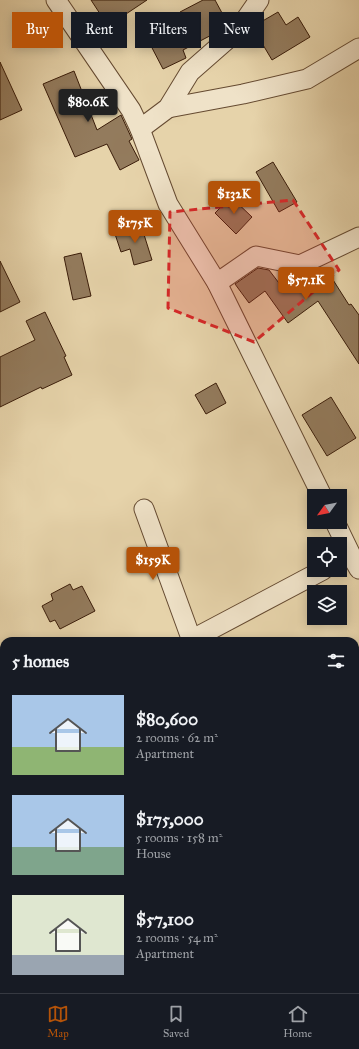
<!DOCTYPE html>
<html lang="en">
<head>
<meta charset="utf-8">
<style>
	body { margin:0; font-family:"IM FELL Great Primer",serif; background:#20242c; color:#f1f3f6; height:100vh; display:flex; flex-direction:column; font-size:15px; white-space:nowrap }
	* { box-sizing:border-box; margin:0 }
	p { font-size:13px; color:#9ea1a6 }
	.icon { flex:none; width:22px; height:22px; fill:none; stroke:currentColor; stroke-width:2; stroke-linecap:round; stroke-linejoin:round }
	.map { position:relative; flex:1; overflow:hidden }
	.drawer { position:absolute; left:0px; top:637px; width:359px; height:356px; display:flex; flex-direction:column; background:#171b24; border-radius:12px 12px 0 0; box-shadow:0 2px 10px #0003 }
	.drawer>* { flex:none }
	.hud { position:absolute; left:12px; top:12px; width:335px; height:36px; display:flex; gap:8px }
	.needle { width:26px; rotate:237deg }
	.controls { position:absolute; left:307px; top:489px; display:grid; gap:8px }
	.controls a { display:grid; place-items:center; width:40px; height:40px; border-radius:0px; background:#171b24; box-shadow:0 2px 10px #0003; font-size:20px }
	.price { position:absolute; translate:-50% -34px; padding:0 9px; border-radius:4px; background:#b45309; color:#fff; font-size:13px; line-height:26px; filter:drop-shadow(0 1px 2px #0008) }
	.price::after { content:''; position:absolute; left:50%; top:24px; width:12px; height:9px; margin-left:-6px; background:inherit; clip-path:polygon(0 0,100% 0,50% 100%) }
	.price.on { background:#222; color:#fff }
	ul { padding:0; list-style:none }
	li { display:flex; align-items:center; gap:12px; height:100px; padding:0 12px }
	li span { display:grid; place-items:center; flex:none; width:112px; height:80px; border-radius:0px; color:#555 }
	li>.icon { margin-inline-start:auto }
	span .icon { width:48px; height:48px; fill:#fffc; stroke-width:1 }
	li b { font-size:17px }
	h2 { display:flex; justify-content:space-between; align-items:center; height:48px; padding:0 12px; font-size:17px }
	.tag { padding:0 14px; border-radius:0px; background:#171b24; box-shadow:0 2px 10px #0003; font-size:14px; line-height:36px }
	.tag.on { background:#b45309; color:#fff }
	.dock { display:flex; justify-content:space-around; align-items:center; height:56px; border-top:1px solid #363941; background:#171b24; font-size:11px; color:#9ea1a6 }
	.dock a { display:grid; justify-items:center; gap:2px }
	.dock .on { color:#b45309 }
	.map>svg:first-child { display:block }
</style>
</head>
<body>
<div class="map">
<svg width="359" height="993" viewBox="0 0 359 993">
	<rect width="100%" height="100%" fill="#e6d3aa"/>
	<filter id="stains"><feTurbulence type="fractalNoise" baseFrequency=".005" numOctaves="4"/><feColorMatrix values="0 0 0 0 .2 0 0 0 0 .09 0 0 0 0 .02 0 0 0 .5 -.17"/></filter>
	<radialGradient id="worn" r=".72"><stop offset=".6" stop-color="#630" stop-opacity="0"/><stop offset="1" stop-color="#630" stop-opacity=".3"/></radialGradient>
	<!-- building -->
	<g fill="#937b5d" stroke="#3a1c09">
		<path d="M91,0H147L108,26Z"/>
		<path d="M203,0H215L228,24L221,30L183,50L186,58L163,69L150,44L187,26L180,12Z"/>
		<path d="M278,12L286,25L298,17L310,37L272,60L253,28L254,26Z"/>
		<path d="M0,62L22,110L0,120Z"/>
		<path d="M74,71L97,130L121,115L132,139L129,141L139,160L120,170L107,144L75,157L43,84Z"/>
		<path d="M273,162L297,202L279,212L256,172Z"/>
		<path d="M231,197L252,217L236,234L215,213Z"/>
		<path d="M141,225L152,260L134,265L130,249L121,252L115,234Z"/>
		<path d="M81,253L91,296L73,300L64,257Z"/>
		<path d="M0,261L20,302L0,312Z"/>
		<path d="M258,268L269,270L282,287L302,275L309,273L317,281L328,272L349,305L351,304L359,315V364L318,301L288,323L265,291L249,303L235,284Z"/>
		<path d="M45,312L66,356L64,357L72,375L42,389L41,387L0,407V357L35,340L26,321Z"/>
		<path d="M216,383L226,403L206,414L195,395Z"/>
		<path d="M331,397L356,438L327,456L302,415Z"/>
		<path d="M70,584L73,590L82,586L95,611L60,629L55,620L50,622L42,606L53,600L51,594Z"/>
	</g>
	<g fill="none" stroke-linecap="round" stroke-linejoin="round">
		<!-- minor casing -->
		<g stroke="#654a31" stroke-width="21">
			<g id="minor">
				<path d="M56,0L131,110L140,129L168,204L217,283L322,496"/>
				<path d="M168,108L243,94L307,79L359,48"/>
				<path d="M140,129L168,108L190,72L239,29L259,0"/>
				<path d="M217,283L256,256L300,265L359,237"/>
				<path d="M144,509L192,641"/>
				<path d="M335,522L351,555L359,569"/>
				<path d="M191,640L323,570"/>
				<path d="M0,841L4,849"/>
				<path d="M355,975L359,985"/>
				<path d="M68,989L69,993"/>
			</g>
		</g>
		<!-- minor -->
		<use href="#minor" stroke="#efe2c8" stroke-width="19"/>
	</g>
	<!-- marked area -->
	<path fill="#d62828" fill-opacity="0.2" stroke="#d62828" stroke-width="3" stroke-dasharray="8 5" stroke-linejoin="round" d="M293,200L339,270L254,342L168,308L170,212Z"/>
	<rect width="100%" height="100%" filter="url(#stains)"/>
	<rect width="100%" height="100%" fill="url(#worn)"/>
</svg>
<div class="controls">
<a><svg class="needle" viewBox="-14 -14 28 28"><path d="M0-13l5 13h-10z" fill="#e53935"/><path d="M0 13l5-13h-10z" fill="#9ea1a6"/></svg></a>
<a><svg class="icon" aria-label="locate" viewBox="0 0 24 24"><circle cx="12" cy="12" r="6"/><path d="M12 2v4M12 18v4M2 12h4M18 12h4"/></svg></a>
<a><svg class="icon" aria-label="layers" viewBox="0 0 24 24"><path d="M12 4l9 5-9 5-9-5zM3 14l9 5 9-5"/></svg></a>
</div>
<b class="price on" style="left:88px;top:123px">$80.6K</b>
<b class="price" style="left:234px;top:215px">$132K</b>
<b class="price" style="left:135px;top:244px">$175K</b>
<b class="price" style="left:306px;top:301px">$57.1K</b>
<b class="price" style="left:153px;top:581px">$159K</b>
<div class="hud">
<a class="tag on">Buy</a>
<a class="tag">Rent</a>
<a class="tag">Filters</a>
<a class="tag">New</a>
</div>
<section class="drawer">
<h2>5 homes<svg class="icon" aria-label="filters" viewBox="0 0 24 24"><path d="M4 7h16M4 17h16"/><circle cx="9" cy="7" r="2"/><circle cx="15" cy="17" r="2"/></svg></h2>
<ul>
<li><span style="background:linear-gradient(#a9c7e8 65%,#8fb573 0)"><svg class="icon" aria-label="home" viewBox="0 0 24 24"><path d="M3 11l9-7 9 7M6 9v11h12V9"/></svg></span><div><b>$80,600</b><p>2 rooms · 62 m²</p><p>Apartment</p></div></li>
<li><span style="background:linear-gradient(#a9c7e8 65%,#7fa58c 0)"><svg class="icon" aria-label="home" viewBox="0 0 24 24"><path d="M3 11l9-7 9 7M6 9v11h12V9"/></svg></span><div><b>$175,000</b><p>5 rooms · 158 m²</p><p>House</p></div></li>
<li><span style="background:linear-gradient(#dfe7d0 75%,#9aa5b1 0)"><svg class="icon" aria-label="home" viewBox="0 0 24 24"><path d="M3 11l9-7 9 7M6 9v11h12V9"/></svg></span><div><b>$57,100</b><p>2 rooms · 54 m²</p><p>Apartment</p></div></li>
</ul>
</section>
</div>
<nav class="dock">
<a class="on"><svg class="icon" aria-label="map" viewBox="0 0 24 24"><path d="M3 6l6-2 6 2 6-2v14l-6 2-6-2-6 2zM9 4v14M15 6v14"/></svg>Map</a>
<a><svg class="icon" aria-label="saved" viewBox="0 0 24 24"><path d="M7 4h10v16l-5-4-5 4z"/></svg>Saved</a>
<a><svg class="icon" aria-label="home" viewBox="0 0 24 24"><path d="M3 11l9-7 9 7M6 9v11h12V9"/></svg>Home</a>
</nav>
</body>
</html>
